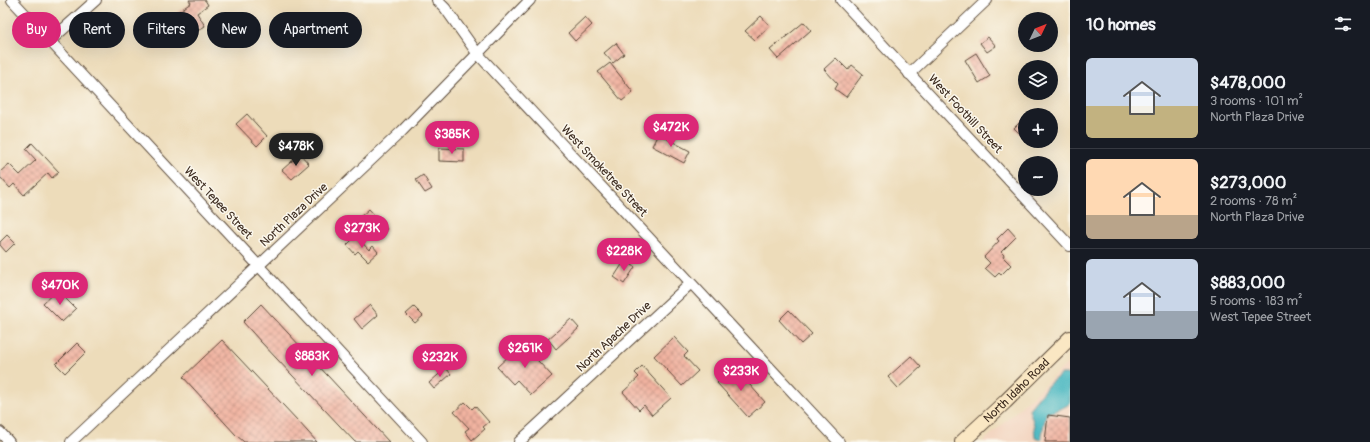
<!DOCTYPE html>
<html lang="en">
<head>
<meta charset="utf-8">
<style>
	body { margin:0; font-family:Pangolin,sans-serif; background:#242831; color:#f1f3f6; height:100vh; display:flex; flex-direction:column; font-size:15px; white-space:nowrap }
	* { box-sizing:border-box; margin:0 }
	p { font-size:13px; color:#9ea1a6 }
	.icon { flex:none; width:22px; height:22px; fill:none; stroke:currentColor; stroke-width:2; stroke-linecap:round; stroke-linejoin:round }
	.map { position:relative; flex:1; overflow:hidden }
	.sheet { display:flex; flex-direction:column; background:#171b24; width:300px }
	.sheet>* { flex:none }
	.hud { position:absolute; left:12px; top:12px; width:380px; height:36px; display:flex; gap:8px }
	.needle { width:26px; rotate:47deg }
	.buttons { position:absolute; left:1018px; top:12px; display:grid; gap:8px }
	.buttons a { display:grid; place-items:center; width:40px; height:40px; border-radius:50%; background:#171b24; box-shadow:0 4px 16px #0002; font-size:20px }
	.price { position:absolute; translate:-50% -34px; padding:0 9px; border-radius:14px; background:#db2777; color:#fff; font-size:13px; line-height:26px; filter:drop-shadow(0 1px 2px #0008) }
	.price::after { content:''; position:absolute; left:50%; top:24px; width:12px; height:9px; margin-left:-6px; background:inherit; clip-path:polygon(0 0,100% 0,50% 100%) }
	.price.on { background:#222; color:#fff }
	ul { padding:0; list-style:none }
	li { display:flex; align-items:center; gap:12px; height:100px; padding:0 16px }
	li+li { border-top:1px solid #363941 }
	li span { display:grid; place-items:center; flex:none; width:112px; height:80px; border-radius:6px; color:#555 }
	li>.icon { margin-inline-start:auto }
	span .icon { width:48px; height:48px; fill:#fffc; stroke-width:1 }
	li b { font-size:17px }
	h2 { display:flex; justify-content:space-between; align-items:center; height:48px; padding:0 16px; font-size:17px }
	.chip { padding:0 14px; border-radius:18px; background:#171b24; box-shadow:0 4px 16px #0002; font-size:14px; line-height:36px }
	.chip.on { background:#db2777; color:#fff }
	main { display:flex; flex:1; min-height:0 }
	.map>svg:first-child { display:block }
</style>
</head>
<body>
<main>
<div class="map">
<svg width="1070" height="442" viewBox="0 0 1070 442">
	<defs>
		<pattern id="building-cross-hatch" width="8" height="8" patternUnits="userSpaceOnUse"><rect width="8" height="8" fill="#f1b3a0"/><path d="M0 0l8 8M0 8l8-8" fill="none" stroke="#c49282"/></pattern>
	</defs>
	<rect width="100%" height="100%" fill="#fbf7ec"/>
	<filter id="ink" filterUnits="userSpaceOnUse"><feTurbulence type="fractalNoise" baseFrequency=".025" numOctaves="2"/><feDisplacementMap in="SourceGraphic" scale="8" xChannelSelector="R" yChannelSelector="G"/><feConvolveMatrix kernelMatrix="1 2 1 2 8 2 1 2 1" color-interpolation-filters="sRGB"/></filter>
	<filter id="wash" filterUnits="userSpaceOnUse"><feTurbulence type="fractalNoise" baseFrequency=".012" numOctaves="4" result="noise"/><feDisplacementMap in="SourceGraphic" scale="16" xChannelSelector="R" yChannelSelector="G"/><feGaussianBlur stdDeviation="0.9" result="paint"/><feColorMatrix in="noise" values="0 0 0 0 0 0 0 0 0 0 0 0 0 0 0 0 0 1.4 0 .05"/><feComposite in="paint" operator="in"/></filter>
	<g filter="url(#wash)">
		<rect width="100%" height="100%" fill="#eddcba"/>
		<!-- built -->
		<path fill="#f3d4bf" d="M1070,361V442H983Z"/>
		<!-- water -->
		<path fill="#48b7c1" stroke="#427070" d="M1061,374H1067L1070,377V403C1064,409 1054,410 1046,414L1041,440L1035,438L1034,425L1029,409L1049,384Z"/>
		<g id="blocks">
			<!-- building -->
			<g fill="url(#building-cross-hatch)">
				<path d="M189,0H205L208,5L197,13L205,26L184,40L169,18L191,3Z"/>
				<path d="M761,16L770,26L755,40L745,31Z"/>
				<path d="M585,17L592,25L575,41L568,33Z"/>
				<path d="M804,22L811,30L778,59L770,50Z"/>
				<path d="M988,37L996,46L987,52L980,43Z"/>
				<path d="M616,43L624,54L613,63L604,53Z"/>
				<path d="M976,53L990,76L979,83L965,60Z"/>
				<path d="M836,58L848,70L852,65L863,74L846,97L835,89L838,84L824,69Z"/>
				<path d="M610,63L633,92L622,101L598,72Z"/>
				<path d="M247,114L267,136L257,146L236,124Z"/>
				<path d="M1025,117V130L1021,135L1014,128Z"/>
				<path d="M658,134L690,151L684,163L652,146Z"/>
				<path d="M32,143L59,172L52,178L48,173L24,195L14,184L10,188L0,177V172L9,164L20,175L36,160L26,149Z"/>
				<path d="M439,148L464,149V162L439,161Z"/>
				<path d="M300,154L309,164L292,179L282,170Z"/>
				<path d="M423,175L432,189L425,193L416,180Z"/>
				<path d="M369,209L387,229L378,237L360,217Z"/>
				<path d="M1008,228L1016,237L1001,252L1004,255L1003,257L1011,265L1001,275L999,273L995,277L985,268L990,263L984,257L999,241L997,239Z"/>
				<path d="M7,235L15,243L6,252L0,245V242Z"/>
				<path d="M356,236L369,250L373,246L378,252L368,261L358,251L355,254L347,245Z"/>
				<path d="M625,260L635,267L624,284L614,277Z"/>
				<path d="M57,290L76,309L62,322L43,303Z"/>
				<path d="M261,304L315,362L389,442H355L261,342L243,322Z"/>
				<path d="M370,305L378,315L362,329L354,319Z"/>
				<path d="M414,307L423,316L415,323L406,314Z"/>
				<path d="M789,310L812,334L801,344L779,320Z"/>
				<path d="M571,319L579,328L556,349L548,339Z"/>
				<path d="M674,337L688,352L684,356L698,371L682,386L654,356Z"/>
				<path d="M222,340L298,421L317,442H244L236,435L183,377Z"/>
				<path d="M524,342L539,359L538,361L552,376L531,395L517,380L513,384L497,367Z"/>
				<path d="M77,343L86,352L65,373L56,364Z"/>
				<path d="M911,356L921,367L898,388L888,377Z"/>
				<path d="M642,366L671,398L652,415L644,405L639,410L623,392L639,377L635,373Z"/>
				<path d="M734,367L765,402L748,417L717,383Z"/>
				<path d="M446,368L451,374L434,389L429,383Z"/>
				<path d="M465,402L472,409L475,406L489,422L483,427L485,429L472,440L465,431L469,428L454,412Z"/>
				<path d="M1048,415L1070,418V442H1045Z"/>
			</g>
		</g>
	</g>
	<g filter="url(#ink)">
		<use href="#blocks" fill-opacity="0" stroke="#564535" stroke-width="1"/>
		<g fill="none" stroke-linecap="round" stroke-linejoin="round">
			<!-- street casing -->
			<g stroke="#564535" stroke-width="12">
				<g id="street">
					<path d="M12,0L422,442"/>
					<path d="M437,0L445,8L477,53L839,442"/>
					<path d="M841,0L1070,246"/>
					<path d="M50,41L96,0"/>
					<path d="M909,74L987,0"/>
					<path d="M0,432L9,442"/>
					<path d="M71,442L402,131L530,0"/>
					<path d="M519,442L690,284"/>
				</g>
			</g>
			<!-- secondary casing -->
			<g stroke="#564535" stroke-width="16">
				<g id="secondary">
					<path id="s1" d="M962,442L1005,402L1070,338"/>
				</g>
			</g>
			<!-- street -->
			<use href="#street" stroke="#fff" stroke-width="10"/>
			<!-- secondary -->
			<use href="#secondary" stroke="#fae7c3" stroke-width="14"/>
		</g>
	</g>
	<g text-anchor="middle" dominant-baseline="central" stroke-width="3" stroke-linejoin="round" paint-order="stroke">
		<!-- street labels -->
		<g font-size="12" fill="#3b2a1e" stroke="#fbf7ec">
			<text transform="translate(965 114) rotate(47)">West Foothill Street</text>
			<text transform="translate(604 171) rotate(47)">West Smoketree Street</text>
			<text transform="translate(218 203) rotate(47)">West Tepee Street</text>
			<text transform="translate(294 215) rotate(-43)">North Plaza Drive</text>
			<text transform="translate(614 337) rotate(-43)">North Apache Drive</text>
			<text stroke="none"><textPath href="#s1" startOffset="75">North Idaho Road</textPath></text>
		</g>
	</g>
</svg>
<div class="buttons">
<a><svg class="needle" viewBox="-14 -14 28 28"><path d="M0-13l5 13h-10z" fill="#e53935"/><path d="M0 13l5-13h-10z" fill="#9ea1a6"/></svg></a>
<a><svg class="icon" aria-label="layers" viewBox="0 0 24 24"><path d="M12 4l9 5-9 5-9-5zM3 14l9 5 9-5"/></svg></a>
<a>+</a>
<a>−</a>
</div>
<b class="price" style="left:671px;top:148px">$472K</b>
<b class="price" style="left:452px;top:155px">$385K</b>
<b class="price on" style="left:296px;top:167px">$478K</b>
<b class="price" style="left:362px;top:249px">$273K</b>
<b class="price" style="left:624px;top:272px">$228K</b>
<b class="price" style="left:60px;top:306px">$470K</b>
<b class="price" style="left:525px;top:369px">$261K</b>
<b class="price" style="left:312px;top:377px">$883K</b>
<b class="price" style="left:440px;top:378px">$232K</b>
<b class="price" style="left:741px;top:392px">$233K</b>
<div class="hud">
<a class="chip on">Buy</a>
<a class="chip">Rent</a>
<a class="chip">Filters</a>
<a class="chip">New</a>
<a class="chip">Apartment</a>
</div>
</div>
<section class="sheet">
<h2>10 homes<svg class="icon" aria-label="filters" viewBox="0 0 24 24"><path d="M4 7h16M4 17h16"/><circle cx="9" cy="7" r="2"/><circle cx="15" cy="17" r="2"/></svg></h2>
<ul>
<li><span style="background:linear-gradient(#c9d6e8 60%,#c2b280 0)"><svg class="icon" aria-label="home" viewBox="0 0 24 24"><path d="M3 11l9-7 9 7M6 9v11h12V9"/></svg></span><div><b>$478,000</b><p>3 rooms · 101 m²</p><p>North Plaza Drive</p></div></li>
<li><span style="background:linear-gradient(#ffd9b3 70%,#b9a48a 0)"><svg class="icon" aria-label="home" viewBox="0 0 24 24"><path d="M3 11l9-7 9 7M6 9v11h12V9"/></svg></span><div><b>$273,000</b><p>2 rooms · 78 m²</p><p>North Plaza Drive</p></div></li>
<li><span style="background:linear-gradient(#c9d6e8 65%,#9aa5b1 0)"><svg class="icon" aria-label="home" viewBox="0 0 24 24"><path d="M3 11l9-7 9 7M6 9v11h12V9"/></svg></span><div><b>$883,000</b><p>5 rooms · 183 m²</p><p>West Tepee Street</p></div></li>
</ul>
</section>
</main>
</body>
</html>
